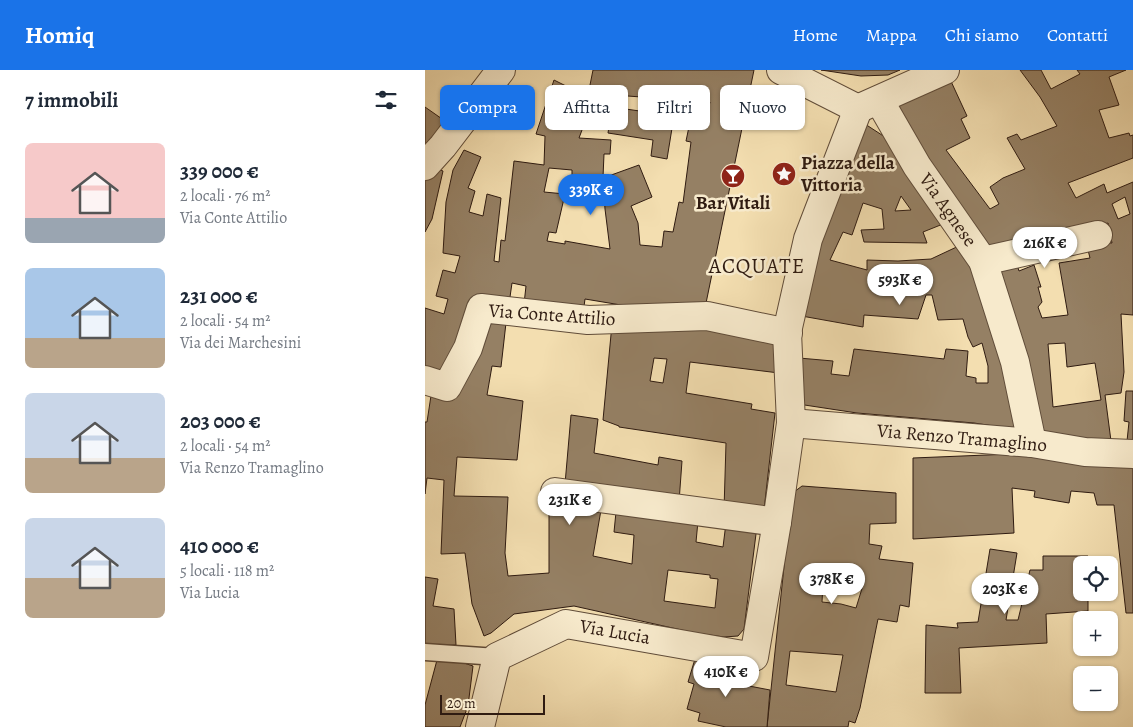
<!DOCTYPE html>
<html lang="it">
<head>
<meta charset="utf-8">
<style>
	body { margin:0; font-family:Alegreya,serif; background:#f6f6f7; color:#1f2937; height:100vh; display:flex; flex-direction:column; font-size:19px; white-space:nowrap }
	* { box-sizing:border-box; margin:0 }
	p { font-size:16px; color:#747a83 }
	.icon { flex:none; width:28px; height:28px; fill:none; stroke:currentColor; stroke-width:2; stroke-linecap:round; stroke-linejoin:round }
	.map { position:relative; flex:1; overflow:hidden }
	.side { display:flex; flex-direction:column; background:#fff; width:425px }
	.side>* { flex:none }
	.top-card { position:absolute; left:15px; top:15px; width:475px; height:45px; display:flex; gap:10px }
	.buttons { position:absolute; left:648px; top:486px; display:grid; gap:10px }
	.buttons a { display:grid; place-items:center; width:45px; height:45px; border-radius:8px; background:#fff; box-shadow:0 1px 4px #0004; font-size:25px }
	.scale { position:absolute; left:15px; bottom:12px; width:105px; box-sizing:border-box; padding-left:5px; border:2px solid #2f1b11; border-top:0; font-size:14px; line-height:18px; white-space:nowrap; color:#2f1b11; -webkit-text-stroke:4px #f7eacc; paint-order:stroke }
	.price { position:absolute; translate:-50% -42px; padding:0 11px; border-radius:18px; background:#fff; color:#222; font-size:16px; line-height:32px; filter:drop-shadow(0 1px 2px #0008) }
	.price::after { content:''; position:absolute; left:50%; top:30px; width:15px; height:11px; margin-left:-8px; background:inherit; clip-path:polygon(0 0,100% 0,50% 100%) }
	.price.selected { background:#1a73e8; color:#fff }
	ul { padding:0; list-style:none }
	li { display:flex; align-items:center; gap:15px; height:125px; padding:0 25px }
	li span { display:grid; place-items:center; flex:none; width:140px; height:100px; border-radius:8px; color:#555 }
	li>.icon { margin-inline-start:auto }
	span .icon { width:60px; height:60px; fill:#fffc; stroke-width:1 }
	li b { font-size:21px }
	h2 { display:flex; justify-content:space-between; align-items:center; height:60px; padding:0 25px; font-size:21px }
	.chip { padding:0 18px; border-radius:8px; background:#fff; box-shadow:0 1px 4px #0004; font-size:18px; line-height:45px }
	.chip.selected { background:#1a73e8; color:#fff }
	header { display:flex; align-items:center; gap:30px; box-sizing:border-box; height:70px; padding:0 25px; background:#1a73e8; color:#fff }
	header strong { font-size:24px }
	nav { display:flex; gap:28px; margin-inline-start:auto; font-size:18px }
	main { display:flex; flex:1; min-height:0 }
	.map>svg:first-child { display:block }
</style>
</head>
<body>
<header>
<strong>Homiq</strong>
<nav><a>Home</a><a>Mappa</a><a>Chi siamo</a><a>Contatti</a></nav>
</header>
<main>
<section class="side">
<h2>7 immobili<svg class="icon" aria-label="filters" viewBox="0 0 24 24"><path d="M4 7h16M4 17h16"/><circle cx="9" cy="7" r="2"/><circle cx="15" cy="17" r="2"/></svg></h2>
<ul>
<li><span style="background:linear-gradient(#f6c9c9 75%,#9aa5b1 0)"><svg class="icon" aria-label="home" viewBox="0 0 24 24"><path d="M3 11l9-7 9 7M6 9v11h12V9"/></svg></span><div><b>339 000 €</b><p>2 locali · 76 m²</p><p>Via Conte Attilio</p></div></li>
<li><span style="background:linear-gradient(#a9c7e8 70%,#b9a48a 0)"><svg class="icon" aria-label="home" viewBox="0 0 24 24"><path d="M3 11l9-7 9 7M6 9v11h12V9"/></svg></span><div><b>231 000 €</b><p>2 locali · 54 m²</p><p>Via dei Marchesini</p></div></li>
<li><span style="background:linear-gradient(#c9d6e8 65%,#b9a48a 0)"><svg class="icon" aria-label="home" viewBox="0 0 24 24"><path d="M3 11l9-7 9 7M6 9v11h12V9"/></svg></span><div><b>203 000 €</b><p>2 locali · 54 m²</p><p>Via Renzo Tramaglino</p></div></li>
<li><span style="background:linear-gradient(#c9d6e8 60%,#b9a48a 0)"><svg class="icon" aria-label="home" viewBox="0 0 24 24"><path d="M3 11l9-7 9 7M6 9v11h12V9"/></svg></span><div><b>410 000 €</b><p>5 locali · 118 m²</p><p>Via Lucia</p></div></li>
</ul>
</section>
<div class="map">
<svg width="708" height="657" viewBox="0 0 708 657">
	<rect width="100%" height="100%" fill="#f3deb0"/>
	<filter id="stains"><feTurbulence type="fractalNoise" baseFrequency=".004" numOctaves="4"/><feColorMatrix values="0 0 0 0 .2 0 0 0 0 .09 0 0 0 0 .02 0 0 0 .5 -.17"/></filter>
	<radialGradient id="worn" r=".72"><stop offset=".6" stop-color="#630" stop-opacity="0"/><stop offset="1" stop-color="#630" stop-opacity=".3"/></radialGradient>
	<!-- building -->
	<g fill="#958064" stroke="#2f1b11" fill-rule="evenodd">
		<path d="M168,0H329L280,238H214L160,229L158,244L99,234L101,216L87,213L84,234L62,230L21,312L0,305V238L19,244L23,229L11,226L18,200L30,203L35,186L18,183L21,132L28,100L39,80L56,87L43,118L50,121L44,142L58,146L62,124L76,128L69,191L74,192L76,170L80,171L89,91L119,95L120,66L111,64L129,10L151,21L146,37L163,44L154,68L186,70L185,84H179L178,107L147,108V100L124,98L119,122L140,124L131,163L124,162L122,171L140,174V171L185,179L180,139L178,108L214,95L227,127L206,136L213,153L215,175L237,177L239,161L248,162L254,132L258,133L266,72L261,71L265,52L270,53V49L280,51L285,32L189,25L164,20Z"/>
		<path d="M396,0H475L463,5L436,6Z"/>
		<path d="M595,0H616L626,19L655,4L652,0H701L684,7L694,35L674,40L684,68L704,63L705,66L708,65V88L643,113L651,128L679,114L682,123L708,112V245L696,244L699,302L696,323L680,325L686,371H663L619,363L566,200L591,191L594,201L609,195L616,217H613L617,232L613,237L617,248L643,245L634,193L665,188L662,176L672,172L687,173L683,153L646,167L569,186L466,33L524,7L542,46L536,49L545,68L521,80L565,139L574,134L565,117L578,108L600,99L582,68L592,64L596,70L632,56L615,27ZM700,127L705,144L693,149L687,134ZM640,273L642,297L670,293L676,330L628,337L623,274Z"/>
		<path d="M0,37L20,51L0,83Z"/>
		<path d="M187,37L249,46L242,89L226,86L228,70L183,63Z"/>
		<path d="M440,54L463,69L523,152L498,162L502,173L439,172L436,160L459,159L457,139L438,133L427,165L418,162L405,190L442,200V190L473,191L506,189L538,174L588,311L594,360L549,353L432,343L373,334L374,288L408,291L406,304L424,306L429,279L519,289L521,279L543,281L541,306L551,308V313H563V296L557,273L548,277L543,267L538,249L513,250L507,225H501L493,249L439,245L438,257L371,245L400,156ZM476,126L486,140L470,141Z"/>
		<path d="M5,96L18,101L7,149L0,162V103Z"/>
		<path d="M82,244L76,297L67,296L62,325L98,331L92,390L32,387L29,426L83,427L80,483L83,506L124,503V438L176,440L168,486L207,494L209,465L189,462L191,442L273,451L271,472L298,477L301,453L332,456L319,559L313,566L299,567L270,563L149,536L89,544L66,563L59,566L47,534L40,483L16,484L19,410L2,408L0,424V352H2L7,319L53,254ZM243,500L285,505V508L293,509L290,538L239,531Z"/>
		<path d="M271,253L356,271L354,303L265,292L261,323L327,334L326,339L350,343L339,440H299L301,373L194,357V356L178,350L187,254ZM229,288L242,289L238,313L225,311Z"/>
		<path d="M701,321H708V372L702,371L704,352L699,351Z"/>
		<path d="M146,345L173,349L169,383L233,395L234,387L257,391L254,432L140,414Z"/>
		<path d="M586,384L708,395V543H701L689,435H672L669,423L646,421L644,433L609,427L610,421L587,418L589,463L488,469V388Z"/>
		<path d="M377,416L471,423V453L445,454L444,474L457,476L454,489L488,493L484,537L475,535L472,552L453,549L435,638L430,653L424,651L423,657H342L363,459L369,422ZM395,504L439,512L431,538L416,534L397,532L398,514H395ZM365,581L418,585L411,622L361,615Z"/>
		<path d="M565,479L592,483L581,550H593L605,500H618V486H663V495H656V522H663V541L621,544L622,573L534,578L536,623H500L501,555L533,558L532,553L553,552Z"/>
		<path d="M0,507L13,509L8,536L29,539L31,575L10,576L0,574Z"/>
		<path d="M27,589L48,596L43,636L35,657H0V635L12,590Z"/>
		<path d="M270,589L306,597L303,612L345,620L342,657H301L273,651L275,643L262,639L269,614L263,612Z"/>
	</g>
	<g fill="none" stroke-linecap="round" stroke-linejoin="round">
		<!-- lane casing -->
		<g stroke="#604c39" stroke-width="19">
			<path id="lane" d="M0,582L72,587"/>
		</g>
		<!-- street casing -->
		<g stroke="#604c39" stroke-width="30">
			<g id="street">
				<path d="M356,0L433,39"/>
				<path d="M454,30L492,96L558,191L590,292L607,373"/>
				<path d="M437,37L520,0"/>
				<path d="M0,96L18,76L76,0"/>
				<path d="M558,191L673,165"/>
				<path d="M0,310L22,317L43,278L56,238L163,250L282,246L363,263"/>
				<path d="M366,353L607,373L660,382L708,384"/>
				<path d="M130,422L352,452"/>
				<path d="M55,657L72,587L141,554L329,587L352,452L366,353L362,262L383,169L433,39"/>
			</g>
		</g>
		<!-- lane -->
		<use href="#lane" stroke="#f7eacc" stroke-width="16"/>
		<!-- street -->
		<use href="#street" stroke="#f7eacc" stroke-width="28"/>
	</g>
	<!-- icons -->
	<defs>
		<g id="sight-disc" transform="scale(1.25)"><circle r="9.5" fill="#8f2418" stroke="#f7eacc"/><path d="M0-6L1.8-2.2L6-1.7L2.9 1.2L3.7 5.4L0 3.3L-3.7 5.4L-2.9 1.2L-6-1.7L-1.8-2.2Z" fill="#fff"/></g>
		<g id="bar-disc" transform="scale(1.25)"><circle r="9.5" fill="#8f2418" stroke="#f7eacc"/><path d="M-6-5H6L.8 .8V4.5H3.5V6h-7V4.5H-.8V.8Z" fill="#fff"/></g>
	</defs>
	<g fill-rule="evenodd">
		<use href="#sight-disc" x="359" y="104"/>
		<use href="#bar-disc" x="308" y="106"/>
	</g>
	<g text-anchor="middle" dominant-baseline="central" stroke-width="5" stroke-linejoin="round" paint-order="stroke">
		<!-- poi labels -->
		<g font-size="19" font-weight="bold" fill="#2f1b11" stroke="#f7eacc" text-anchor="start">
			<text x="376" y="93">Piazza della<tspan x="376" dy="22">Vittoria</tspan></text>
			<text x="308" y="133" text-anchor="middle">Bar Vitali</text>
		</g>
		<!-- street labels -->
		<g font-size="19" fill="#2f1b11" stroke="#f7eacc">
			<text transform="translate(523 140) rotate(55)">Via Agnese</text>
			<text transform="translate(127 245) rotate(4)">Via Conte Attilio</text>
			<text transform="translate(537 368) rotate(5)">Via Renzo Tramaglino</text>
			<text transform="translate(190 562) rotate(10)">Via Lucia</text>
		</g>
		<!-- quarter labels -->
		<g font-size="21" letter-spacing="1" fill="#2f1b11" stroke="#f7eacc">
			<text x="332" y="196">ACQUATE</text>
		</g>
	</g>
	<rect width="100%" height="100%" filter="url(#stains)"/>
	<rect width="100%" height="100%" fill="url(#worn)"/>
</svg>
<div class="buttons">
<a><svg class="icon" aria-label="locate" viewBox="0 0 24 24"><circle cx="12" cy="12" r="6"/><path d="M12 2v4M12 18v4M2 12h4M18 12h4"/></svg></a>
<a>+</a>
<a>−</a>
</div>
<div class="scale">20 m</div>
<b class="price selected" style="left:166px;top:146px">339K €</b>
<b class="price" style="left:620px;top:199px">216K €</b>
<b class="price" style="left:475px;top:236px">593K €</b>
<b class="price" style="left:145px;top:456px">231K €</b>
<b class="price" style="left:407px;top:535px">378K €</b>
<b class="price" style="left:580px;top:545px">203K €</b>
<b class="price" style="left:301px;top:628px">410K €</b>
<div class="top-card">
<a class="chip selected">Compra</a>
<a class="chip">Affitta</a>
<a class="chip">Filtri</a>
<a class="chip">Nuovo</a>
</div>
</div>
</main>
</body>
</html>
